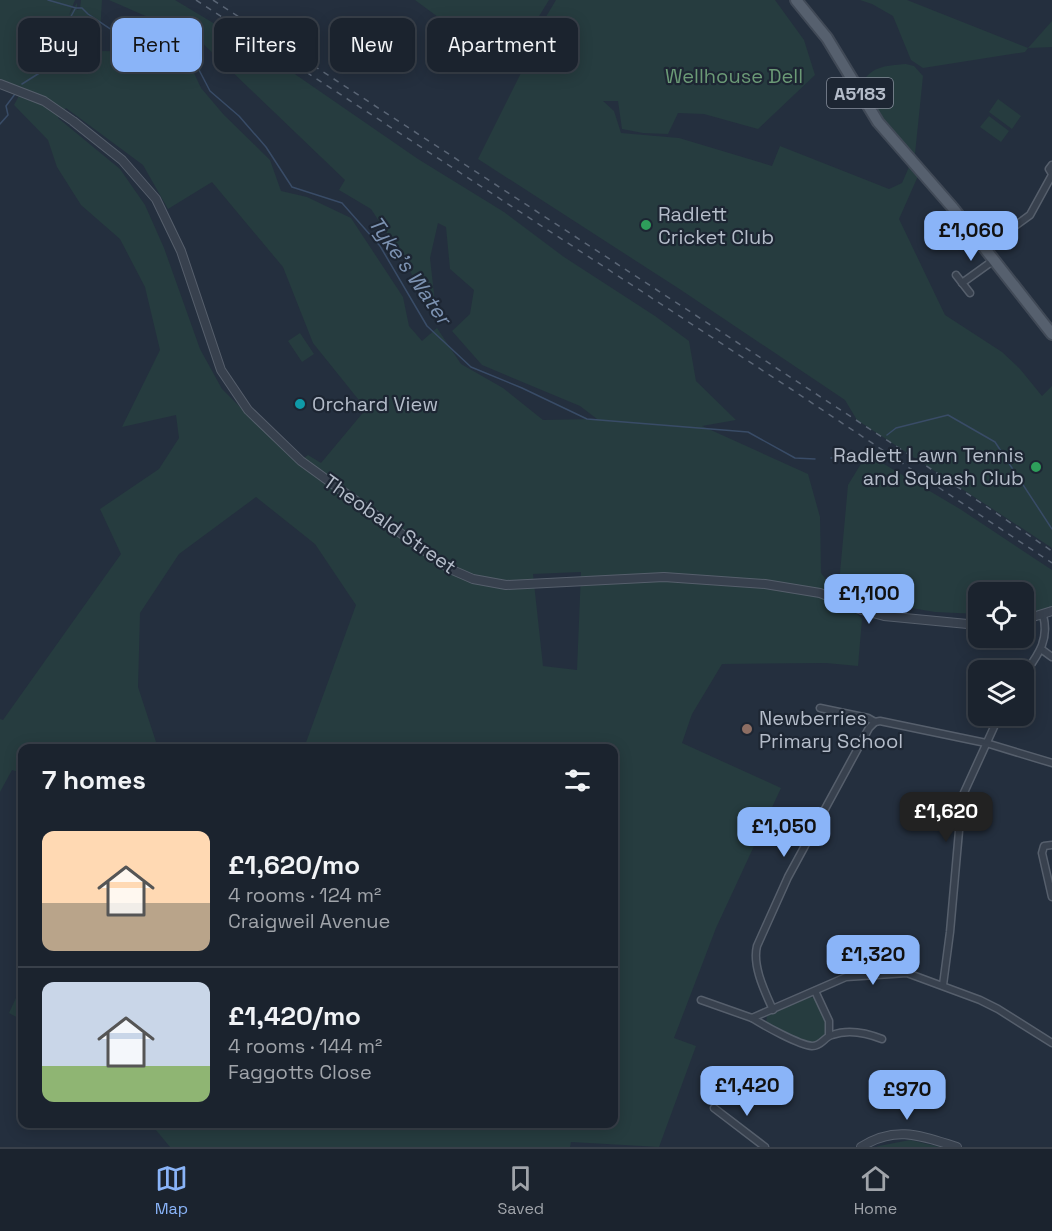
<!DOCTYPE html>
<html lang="en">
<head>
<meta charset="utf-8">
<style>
	body { margin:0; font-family:"Space Grotesk",sans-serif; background:#242b36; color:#f1f3f6; height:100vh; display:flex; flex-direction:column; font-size:22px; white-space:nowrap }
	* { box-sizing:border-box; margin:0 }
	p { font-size:20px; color:#a0a4aa }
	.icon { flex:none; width:33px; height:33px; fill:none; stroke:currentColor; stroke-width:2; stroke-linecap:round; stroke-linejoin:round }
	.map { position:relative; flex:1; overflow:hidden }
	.panel { position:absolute; left:18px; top:744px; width:600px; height:384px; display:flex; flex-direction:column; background:#1b232e; border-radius:12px; box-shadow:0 3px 15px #0003,0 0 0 2px #39404a }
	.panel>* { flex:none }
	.top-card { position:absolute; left:18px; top:18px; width:600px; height:54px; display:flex; gap:12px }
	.controls { position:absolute; left:968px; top:582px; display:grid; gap:12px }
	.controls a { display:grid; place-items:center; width:66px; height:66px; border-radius:12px; background:#1b232e; box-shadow:0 3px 15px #0003,0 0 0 2px #39404a; font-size:30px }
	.price { position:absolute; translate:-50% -51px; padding:0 14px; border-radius:12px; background:#8ab4f8; color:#111; font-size:20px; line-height:39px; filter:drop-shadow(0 2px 3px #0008) }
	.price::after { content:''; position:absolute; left:50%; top:36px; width:18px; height:14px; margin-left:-9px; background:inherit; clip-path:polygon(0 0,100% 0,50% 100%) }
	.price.active { background:#222; color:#fff }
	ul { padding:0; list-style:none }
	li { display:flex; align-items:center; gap:18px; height:150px; padding:0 24px }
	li+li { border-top:2px solid #39404a }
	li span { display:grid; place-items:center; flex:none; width:168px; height:120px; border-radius:12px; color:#555 }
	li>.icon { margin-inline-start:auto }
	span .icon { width:72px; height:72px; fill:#fffc; stroke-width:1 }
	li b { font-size:26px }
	h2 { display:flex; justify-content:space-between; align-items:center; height:72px; padding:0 24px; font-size:26px }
	.chip { padding:0 21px; border-radius:12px; background:#1b232e; box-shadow:0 3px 15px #0003,0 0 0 2px #39404a; font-size:21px; line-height:54px }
	.chip.active { background:#8ab4f8; color:#111 }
	.tabs { display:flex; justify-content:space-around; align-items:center; height:84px; border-top:2px solid #39404a; background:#1b232e; font-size:16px; color:#a0a4aa }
	.tabs a { display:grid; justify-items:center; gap:3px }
	.tabs .active { color:#8ab4f8 }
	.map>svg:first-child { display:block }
</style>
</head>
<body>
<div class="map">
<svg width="1052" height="1147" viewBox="0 0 1052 1147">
	<rect width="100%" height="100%" fill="#242f3e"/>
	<!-- green -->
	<g fill="#263c3f" fill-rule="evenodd">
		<path d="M0,0H75L69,15L77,3V10L80,9L81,0H102L99,51L181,52L188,60L201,88L224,115L270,160L281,191L307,197L351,218L403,297L409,326L422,341L437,328L461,364L503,388L543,420L597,419L580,406L482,365L452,331L470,314L474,290L450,269L446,227L438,223L430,258L435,303L429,305L398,250L371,209L339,190L345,180L198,39L109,0H175L273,59L418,159L504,212L564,257L655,316L689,341L696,381L736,420L702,426L808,474L820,517L821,573L838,595L848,485L867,454L960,509L1052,570V607L1023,616V592H978V614L935,612L840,596L862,619L858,666L826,663L722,664L692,714L682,743L781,788L716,928L674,1038L696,1046L659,1147L571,1142L570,1147H170L151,1124H614V748H304L356,605L315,544L256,497L179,554L140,613L138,687L158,748H22V773L12,770L0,792V719L3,720L121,554L100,509L159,469L179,438L176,415L122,427L160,350L145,287L120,239L81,205L57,167L48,140L14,105L23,88L0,80ZM66,108L143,165L168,209L212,182L283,267L313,343L366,409L321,463L308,455L299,462L263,430L222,389L200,349L164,248L145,205L120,169L58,118ZM581,572L577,670L543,666L533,574Z"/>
		<path d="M415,0H549L517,52L510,56L480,48Z"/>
		<path d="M556,0H775L804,40L815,75L758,129L704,114L678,113L668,134L643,133L622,129L618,101H603L614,111L621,133L679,138L772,166L780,146L889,189L902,183L909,167L918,176L899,219L945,315L1002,352L1020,369L1042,396L1052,386V548L857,420L845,400L681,290L478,159L523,69L522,57Z"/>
		<path d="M860,0H907L1028,48L1052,21V47L1028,48L1025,52L923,68L911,60L893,16L872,4Z"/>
		<path d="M906,64L914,66L923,76L915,154L892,131L860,87C870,66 884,66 906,64Z"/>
		<path d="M998,99L1021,116L1012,129L989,112Z"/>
		<path d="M989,116L1009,131L1001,142L980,127Z"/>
		<path d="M300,333L314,354L302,362L288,341Z"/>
		<path d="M22,985V1020L9,1013Z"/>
		<path d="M810,997L815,998L827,1023V1034L818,1043H810L766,1023L767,1016Z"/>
		<path d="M910,1140L940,1147H876L879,1146Z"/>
	</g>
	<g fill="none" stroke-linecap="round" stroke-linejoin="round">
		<!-- stream -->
		<g stroke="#394c67" stroke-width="1.5">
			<path d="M48,0L76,8H82L88,14C127,40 136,51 185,43L210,91L239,116L266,147L292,187L342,203L380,246L427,326L471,367L522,388L587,419L748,432L795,458L815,459"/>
			<path d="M22,84L41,72L75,9"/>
			<path d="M0,124L8,115L6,106L15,94"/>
			<path d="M887,435L896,428L948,415L995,442L1052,529"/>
			<path d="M831,458L861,454L871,448"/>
		</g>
		<!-- minor casing -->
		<g stroke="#565f6c" stroke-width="9">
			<g id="minor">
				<path d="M1052,165L1049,169L1052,174"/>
				<path d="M985,248L1030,215L1052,175"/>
				<path d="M956,275L970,293"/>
				<path d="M962,283L994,260"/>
				<path d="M1041,649L1052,657"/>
				<path d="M1023,676C1037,656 1050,641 1043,615"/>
				<path d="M820,708L868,718L875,722L880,721L986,743L1052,763"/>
				<path d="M1052,845L1044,846L1042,853L1052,897"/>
				<path d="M943,985L950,932L962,797L999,716"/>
				<path d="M815,991L829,1021V1035"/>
				<path d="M701,1000L752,1018L846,977L907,973L980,1000L998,1009L1052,1043"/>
				<path d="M773,1010C765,992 752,966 757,946L788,877L869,728L875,722"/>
				<path d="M752,1018C765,1026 799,1045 812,1046C822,1046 824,1037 832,1035C848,1029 867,1033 882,1039"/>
				<path d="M714,1108L765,1147"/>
			</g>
		</g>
		<!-- tertiary casing -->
		<g stroke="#565f6c" stroke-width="10">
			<g id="tertiary">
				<path d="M0,84L44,101L73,121L122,160L156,199L181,251L221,370L248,410L301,461L450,569L473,579L506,585L664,577L765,584L820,593L862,610L884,616L978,625"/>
				<path d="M1023,620L1052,611"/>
				<path d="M861,1147C896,1125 921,1136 957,1147"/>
			</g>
		</g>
		<!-- primary casing -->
		<g stroke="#414a57" stroke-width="14">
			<path id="primary" d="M796,0L827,38L878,122L953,208L1052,334"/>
		</g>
		<!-- minor -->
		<use href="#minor" stroke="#38414e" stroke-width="6"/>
		<!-- tertiary -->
		<use href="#tertiary" stroke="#38414e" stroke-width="8"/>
		<!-- primary -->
		<use href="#primary" stroke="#56606e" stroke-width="10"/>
		<!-- rail -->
		<g stroke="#5a6575" stroke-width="1.5" stroke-dasharray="6 6" stroke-linecap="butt">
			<path d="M196,0L791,389L1052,563"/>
			<path d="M213,0L931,469L1052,551"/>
		</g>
	</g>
	<!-- markers -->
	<g fill="#2e9e5b" stroke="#1d2633" stroke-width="2">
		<circle cx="646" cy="225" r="6"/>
		<circle cx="1036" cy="467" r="6"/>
	</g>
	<circle fill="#0f9aa8" stroke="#1d2633" stroke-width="2" cx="300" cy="404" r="6"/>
	<circle fill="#8d6e63" stroke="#1d2633" stroke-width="2" cx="747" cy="729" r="6"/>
	<g text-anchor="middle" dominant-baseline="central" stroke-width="4.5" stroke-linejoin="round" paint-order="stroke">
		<!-- shield labels -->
		<rect fill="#1d2633" stroke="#878f9c" stroke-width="1.5" x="827" y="78" width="66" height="30" rx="4.5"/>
		<g font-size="18" font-weight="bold" fill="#b4bcc9">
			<text x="860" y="93">A5183</text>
		</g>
		<!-- park labels -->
		<g font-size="20" fill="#6b9a76" stroke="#1d2633">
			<text x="734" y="76">Wellhouse Dell</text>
		</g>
		<!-- poi labels -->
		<g font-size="20" fill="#b4bcc9" stroke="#1d2633" text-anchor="start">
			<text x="658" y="214">Radlett<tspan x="658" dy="23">Cricket Club</tspan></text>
			<text x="312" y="404">Orchard View</text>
			<text x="1024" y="455" text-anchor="end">Radlett Lawn Tennis<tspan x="1024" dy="23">and Squash Club</tspan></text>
			<text x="759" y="718">Newberries<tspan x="759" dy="23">Primary School</tspan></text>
		</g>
		<!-- street labels -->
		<g font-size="20" fill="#b4bcc9" stroke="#1d2633">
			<text transform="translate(390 524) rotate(35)">Theobald Street</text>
		</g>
		<!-- water labels -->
		<g font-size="21" font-style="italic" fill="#7c92b1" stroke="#1d2633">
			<text transform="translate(410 270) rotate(55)">Tyke's Water</text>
		</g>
	</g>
</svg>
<div class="controls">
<a><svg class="icon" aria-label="locate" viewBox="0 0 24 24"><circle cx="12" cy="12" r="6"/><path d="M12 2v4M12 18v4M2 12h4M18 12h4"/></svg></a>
<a><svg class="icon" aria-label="layers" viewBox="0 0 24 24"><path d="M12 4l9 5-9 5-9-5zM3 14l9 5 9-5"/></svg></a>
</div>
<b class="price" style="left:971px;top:262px">£1,060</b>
<b class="price" style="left:869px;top:625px">£1,100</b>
<b class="price active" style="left:946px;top:843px">£1,620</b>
<b class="price" style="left:784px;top:858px">£1,050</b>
<b class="price" style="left:873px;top:986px">£1,320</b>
<b class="price" style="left:747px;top:1117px">£1,420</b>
<b class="price" style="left:907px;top:1121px">£970</b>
<div class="top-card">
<a class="chip">Buy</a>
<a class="chip active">Rent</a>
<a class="chip">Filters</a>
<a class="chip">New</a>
<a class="chip">Apartment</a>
</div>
<section class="panel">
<h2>7 homes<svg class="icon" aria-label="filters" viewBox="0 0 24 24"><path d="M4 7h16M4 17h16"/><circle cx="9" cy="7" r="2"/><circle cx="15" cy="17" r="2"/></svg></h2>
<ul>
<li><span style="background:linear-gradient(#ffd9b3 60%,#b9a48a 0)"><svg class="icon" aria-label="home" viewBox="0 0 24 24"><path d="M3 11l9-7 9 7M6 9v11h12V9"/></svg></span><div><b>£1,620/mo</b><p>4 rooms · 124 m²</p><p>Craigweil Avenue</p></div></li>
<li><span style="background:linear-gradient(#c9d6e8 70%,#8fb573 0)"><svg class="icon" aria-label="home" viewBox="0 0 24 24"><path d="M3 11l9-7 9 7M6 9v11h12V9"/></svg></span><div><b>£1,420/mo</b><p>4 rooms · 144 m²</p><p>Faggotts Close</p></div></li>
</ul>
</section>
</div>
<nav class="tabs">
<a class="active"><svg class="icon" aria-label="map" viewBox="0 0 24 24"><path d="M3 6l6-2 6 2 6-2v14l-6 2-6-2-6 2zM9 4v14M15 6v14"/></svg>Map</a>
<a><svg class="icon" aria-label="saved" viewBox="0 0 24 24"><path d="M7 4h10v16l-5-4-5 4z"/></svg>Saved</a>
<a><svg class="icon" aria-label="home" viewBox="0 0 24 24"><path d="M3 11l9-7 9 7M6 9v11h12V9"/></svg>Home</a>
</nav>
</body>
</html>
